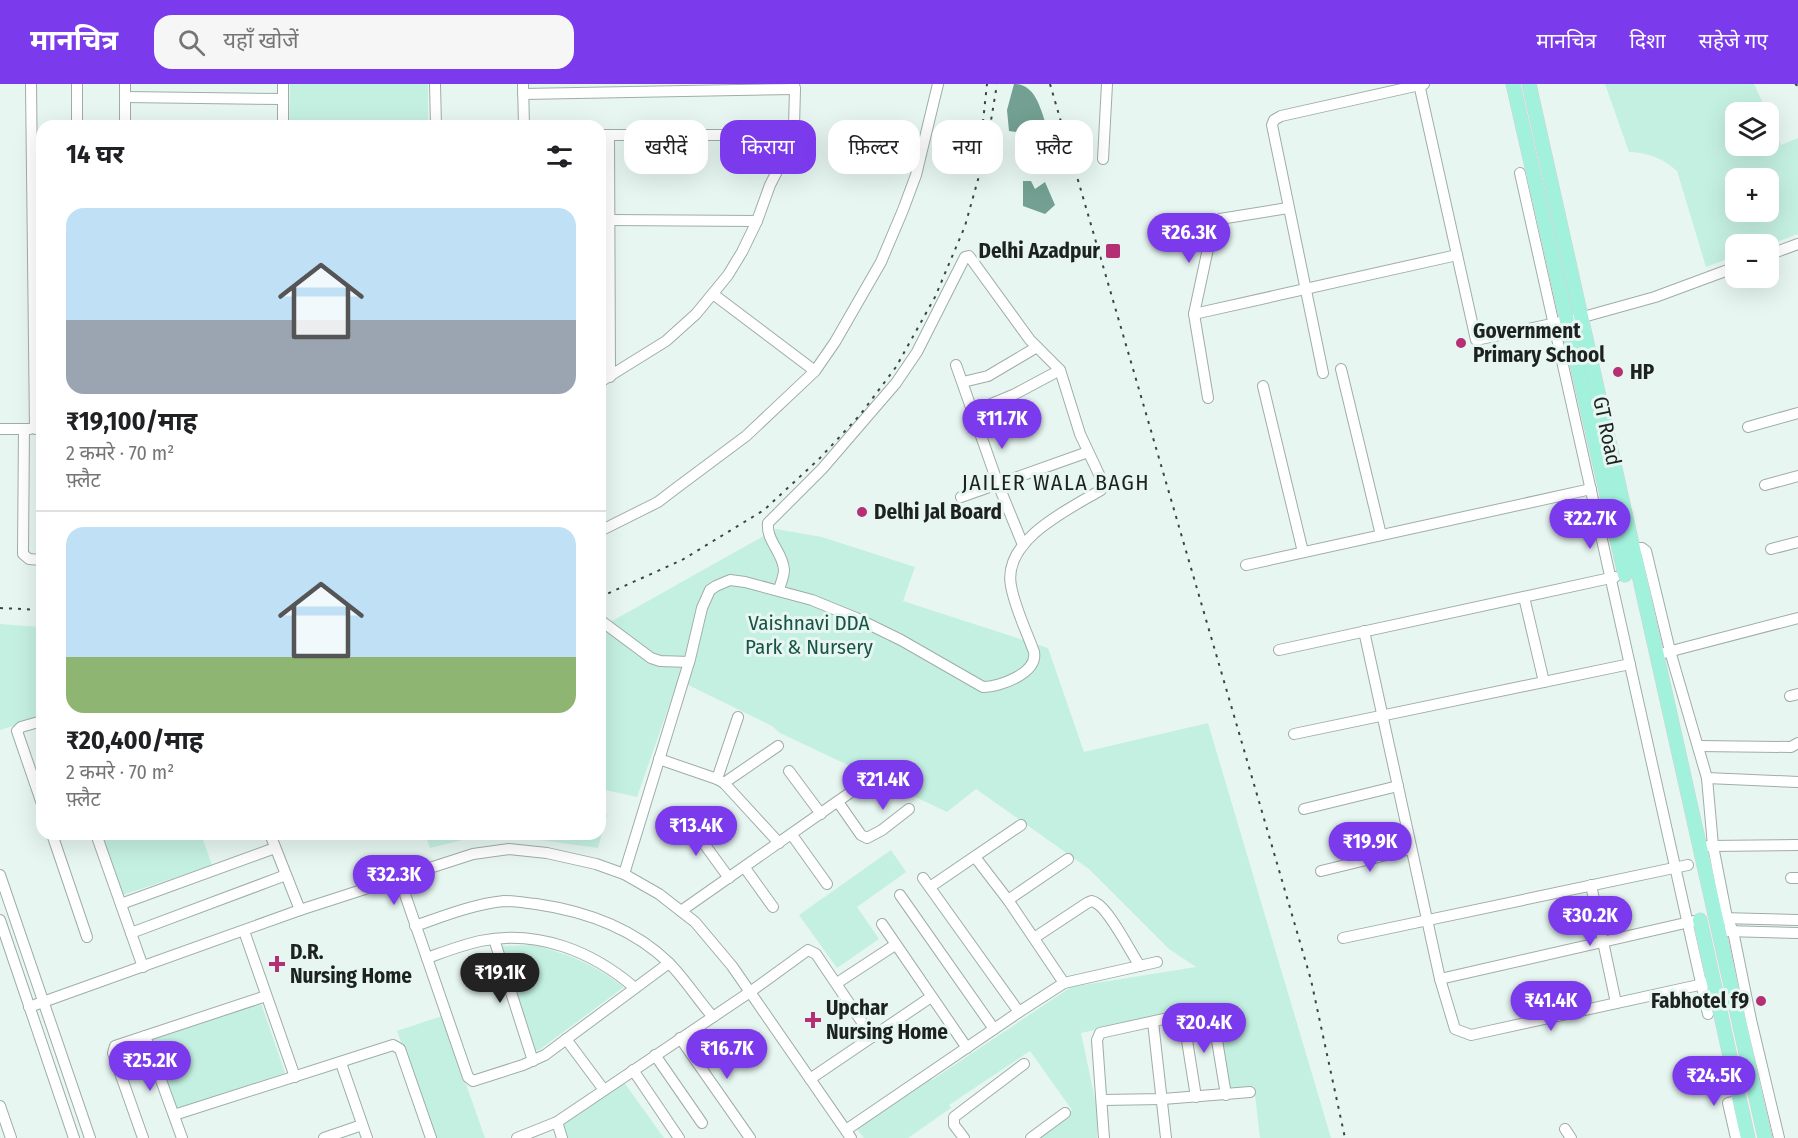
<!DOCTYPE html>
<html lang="hi">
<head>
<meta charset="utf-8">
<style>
	body { margin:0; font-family:"Fira Sans Condensed","Noto Sans Devanagari",sans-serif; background:#f6f6f6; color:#202124; height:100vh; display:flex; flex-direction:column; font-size:22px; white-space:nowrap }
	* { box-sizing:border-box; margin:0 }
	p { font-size:20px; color:#757577 }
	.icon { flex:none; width:33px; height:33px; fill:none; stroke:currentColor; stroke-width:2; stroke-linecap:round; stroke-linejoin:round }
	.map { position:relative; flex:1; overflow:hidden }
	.panel { position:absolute; left:36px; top:36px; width:570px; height:720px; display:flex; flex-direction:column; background:#fff; border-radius:18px; box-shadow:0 6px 24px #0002 }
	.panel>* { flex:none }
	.hud { position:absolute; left:624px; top:36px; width:570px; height:54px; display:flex; gap:12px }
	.buttons { position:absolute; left:1725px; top:18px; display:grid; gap:12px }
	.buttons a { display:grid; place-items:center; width:54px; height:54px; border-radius:12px; background:#fff; box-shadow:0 6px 24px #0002; font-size:30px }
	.price { position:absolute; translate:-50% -51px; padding:0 14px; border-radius:21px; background:#7c3aed; color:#fff; font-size:20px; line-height:39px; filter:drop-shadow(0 2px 3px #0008) }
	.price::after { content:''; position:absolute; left:50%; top:36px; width:18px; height:14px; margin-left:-9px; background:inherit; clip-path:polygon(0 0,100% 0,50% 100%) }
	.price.selected { background:#222; color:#fff }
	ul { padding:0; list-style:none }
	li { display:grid; align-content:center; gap:12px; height:318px; padding:0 30px }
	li+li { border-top:2px solid #e0e0e0 }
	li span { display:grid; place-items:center; height:186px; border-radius:18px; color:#555 }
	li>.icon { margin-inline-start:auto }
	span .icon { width:108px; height:108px; fill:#fffc; stroke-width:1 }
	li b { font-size:26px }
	h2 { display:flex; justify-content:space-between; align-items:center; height:72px; padding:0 30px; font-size:26px }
	.tag { padding:0 21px; border-radius:18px; background:#fff; box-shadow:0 6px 24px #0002; font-size:21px; line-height:54px }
	.tag.selected { background:#7c3aed; color:#fff }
	header { display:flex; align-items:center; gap:36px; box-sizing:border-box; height:84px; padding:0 30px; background:#7c3aed; color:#fff }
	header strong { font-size:28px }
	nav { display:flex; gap:33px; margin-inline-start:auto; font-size:21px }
	.search { width:420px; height:54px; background:#f6f6f6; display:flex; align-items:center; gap:15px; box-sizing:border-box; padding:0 21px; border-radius:18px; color:#757577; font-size:22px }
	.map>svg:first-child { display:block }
</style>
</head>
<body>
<header>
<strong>मानचित्र</strong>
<div class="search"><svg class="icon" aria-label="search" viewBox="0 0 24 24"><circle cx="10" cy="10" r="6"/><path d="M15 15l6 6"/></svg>यहाँ खोजें</div>
<nav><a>मानचित्र</a><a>दिशा</a><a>सहेजे गए</a></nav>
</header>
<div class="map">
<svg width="1798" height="1054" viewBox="0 0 1798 1054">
	<rect width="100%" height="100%" fill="#e7f6f1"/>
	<!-- green -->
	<g fill="#c4f0e2" fill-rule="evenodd">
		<path d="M290,0H428V42H289Z"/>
		<path d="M1605,0H1754L1767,28H1736V62H1768L1769,32L1781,61L1798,54V150L1769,161L1736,160L1735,172L1706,183L1677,87C1662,74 1649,69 1629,68ZM1736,94H1768V128H1736Z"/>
		<path d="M776,445L822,453L915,483L903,517L1048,564L1084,668L1208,639L1331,1054H1260L1254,1002L1229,1005L1213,920L1081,949L1097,1025V1054H1036L1072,1026L1030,967L949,1021L951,1024L908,1054H864L856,1044L929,993L932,996L1071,903L1196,883L1169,865L1089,785L976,705L947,728L780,649L772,642L678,596L637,713L601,705L600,708V539L614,536Z"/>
		<path d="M0,540L42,543V633L0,646Z"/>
		<path d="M600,728L607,731L598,764L504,751L475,753L430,764L425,750H600Z"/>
		<path d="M101,750H201L212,781L123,811Z"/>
		<path d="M891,766L906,788L857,823L879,855L837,884L799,831Z"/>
		<path d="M533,861C572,871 591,879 624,903L539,966L534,967L502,862Z"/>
		<path d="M260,916L285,989L177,1026L152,954Z"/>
		<path d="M442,932L485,1054H435L397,947Z"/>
		<path d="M623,997L664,1054H568L563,1039Z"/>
	</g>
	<!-- water -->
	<g fill="#73a092">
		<path d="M1014,0C1037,0 1041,28 1048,46L1036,51L1009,47L1007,26Z"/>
		<path d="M1023,97H1031L1035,105L1045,98L1055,121L1045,130L1023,122Z"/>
	</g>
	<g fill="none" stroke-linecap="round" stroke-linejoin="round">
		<!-- minor casing -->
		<g stroke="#9fada8" stroke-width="12">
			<g id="minor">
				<path d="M31,0L35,345"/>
				<path d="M77,0V42"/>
				<path d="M125,0V42"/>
				<path d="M435,0L436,42"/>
				<path d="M523,0L524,42"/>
				<path d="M1419,0L1476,256L1561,238"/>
				<path d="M523,10L795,5"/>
				<path d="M125,13L283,15"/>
				<path d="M283,42V0"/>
				<path d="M600,51H792"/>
				<path d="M609,51L610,293"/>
				<path d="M1103,75L1107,0"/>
				<path d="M1520,89L1708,930"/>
				<path d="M609,136L757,137"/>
				<path d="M1768,171L1798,160"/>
				<path d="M713,210L815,287"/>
				<path d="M1194,230L1457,171"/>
				<path d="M1576,235L1655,213L1736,183"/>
				<path d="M956,281L998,400L1023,461"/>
				<path d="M1341,285L1381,451"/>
				<path d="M1323,289L1272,41L1274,36L1281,32L1424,0"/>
				<path d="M600,298L666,257L696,230L728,191L742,168L757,137L770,101L788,66L794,42L795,5L794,0"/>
				<path d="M963,298L988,292L1037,263"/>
				<path d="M1263,302L1303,468"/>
				<path d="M1208,314L1194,230L1213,141L1220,135L1288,124"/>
				<path d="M974,327L1015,310L1060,286"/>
				<path d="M1748,343L1798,329"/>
				<path d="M0,345H30"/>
				<path d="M24,345L23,470L29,475L42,476"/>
				<path d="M1765,401L1798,392"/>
				<path d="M961,413L1088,368"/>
				<path d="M600,447L658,418L675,405L746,352L815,287L835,258L881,178L903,126L916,91L938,0"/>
				<path d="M1633,464H1642L1646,467L1670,567L1707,694L1713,762L1727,834L1733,847L1751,936L1779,1054"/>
				<path d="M1771,465L1798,458"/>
				<path d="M1246,481L1591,405"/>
				<path d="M1524,513L1544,598"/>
				<path d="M600,536L651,574L660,577L689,578"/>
				<path d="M1364,547L1440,895L1455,945L1471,951L1708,899"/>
				<path d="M1279,566L1615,493"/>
				<path d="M1664,569L1798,534"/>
				<path d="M1790,612L1798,610"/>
				<path d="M42,637L21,643L17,647L42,720"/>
				<path d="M1294,650L1630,580"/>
				<path d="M1698,662L1791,663L1798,659"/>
				<path d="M659,675L717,695L724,699L779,759"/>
				<path d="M789,687L821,730"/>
				<path d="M1707,694L1798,698"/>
				<path d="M717,695L738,633"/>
				<path d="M724,699L778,662"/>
				<path d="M838,718L861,751L867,754L882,746L909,725"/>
				<path d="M1304,725L1398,702"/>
				<path d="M686,735L729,794"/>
				<path d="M52,750L87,853"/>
				<path d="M96,750L143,883"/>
				<path d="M270,750L300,826"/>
				<path d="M792,751L827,800"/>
				<path d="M1708,762L1798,761"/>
				<path d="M975,773L1008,816L1064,899"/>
				<path d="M745,784L773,823"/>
				<path d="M1321,787L1411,765"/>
				<path d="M624,790L690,575L702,524L710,506L716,502L730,496L745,498L812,516L856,534L901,556L983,603C1000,603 1038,589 1034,568C1026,546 1015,524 1011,502C1002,456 1069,425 1101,406L1104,401L1080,350L1060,286L1030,256L969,172L965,173L917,268L896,299L822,385L768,439C766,457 783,468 784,486C784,492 781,499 779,505"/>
				<path d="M0,791L90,1054"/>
				<path d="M399,793L468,993L473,997L523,981L545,971L669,879"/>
				<path d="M923,794L1019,928"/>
				<path d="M1791,794H1798"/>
				<path d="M1591,801L1616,919"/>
				<path d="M930,803L1021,741"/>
				<path d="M900,811L994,945"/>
				<path d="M1008,816L1068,775"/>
				<path d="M121,820L275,764"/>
				<path d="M681,827L851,708"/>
				<path d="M1721,834L1798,836"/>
				<path d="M0,836L74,1054"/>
				<path d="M882,840L967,964"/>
				<path d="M415,842C444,832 474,820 504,817C515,817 526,819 536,820C585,827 633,844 669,879C685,895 698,916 713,933"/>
				<path d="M244,847L295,993"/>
				<path d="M1726,847L1798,849"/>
				<path d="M131,849L286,791"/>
				<path d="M1034,854L1087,819C1092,817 1092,816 1096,819C1109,825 1131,869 1140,882"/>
				<path d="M1343,854L1688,781"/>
				<path d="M494,855L533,977"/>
				<path d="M427,874C444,868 462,861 480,857C537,845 592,867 635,904"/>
				<path d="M1440,895L1694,837"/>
				<path d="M837,899L895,861"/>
				<path d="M29,923L300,826L473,770L509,765L547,769L596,780L624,790L659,810L695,838L732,882L851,1054"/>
				<path d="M1183,931L1196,1013"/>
				<path d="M1153,938L1166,1054"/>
				<path d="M145,952L182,1054"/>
				<path d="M680,954L750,1054"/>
				<path d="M566,955L604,1006"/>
				<path d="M655,971L702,1039"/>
				<path d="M341,979L367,1054"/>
				<path d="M633,986L679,1054"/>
				<path d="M810,995L931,913"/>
				<path d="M1102,1016L1163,1015L1250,1008"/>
				<path d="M0,1022L11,1054"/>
				<path d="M174,1031L393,961L400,965L431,1054"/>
				<path d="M557,1038L562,1054"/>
				<path d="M1565,1045L1571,1054"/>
				<path d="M846,1046L1019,928L1064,899L1157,878"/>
				<path d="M143,1054L113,969L115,962L266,912"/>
				<path d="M324,1054L362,1041"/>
				<path d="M517,1054L557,1038L750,908L808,866L816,870L872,953"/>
				<path d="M964,1054L954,1041V1033L1024,980"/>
				<path d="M1031,1054L1065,1029"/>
				<path d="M1104,1054L1097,956L1100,949L1200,927H1208L1213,932L1226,1011"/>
				<path d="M1736,1054L1728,1019L1739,1017"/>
			</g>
		</g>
		<!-- major casing -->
		<g stroke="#d2d3d2" stroke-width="15">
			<g id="major">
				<path d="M1513,0L1625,491"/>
				<path d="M1529,0C1608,351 1683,703 1765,1054"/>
				<path d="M1700,836L1748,1054"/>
			</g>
		</g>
		<!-- minor -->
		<use href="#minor" stroke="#fff" stroke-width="10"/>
		<!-- major -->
		<use href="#major" stroke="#a1f1dc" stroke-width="14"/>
		<!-- rail -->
		<g stroke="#3d4442" stroke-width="2" stroke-dasharray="3 6" stroke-linecap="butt">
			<path d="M1050,0L1311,896L1345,1054"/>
			<path d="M1795,0L1798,2"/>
			<path d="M982,47L987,0"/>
			<path d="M600,513L682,476L764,426L819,375L860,331L896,283L935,213L965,142L986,67L997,0"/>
			<path d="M0,524L42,526"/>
		</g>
	</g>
	<!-- markers -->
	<g fill="#b42f74" stroke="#e7f6f1" stroke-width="2">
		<rect x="1105" y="159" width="16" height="16" rx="3"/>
		<circle cx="1461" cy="259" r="6"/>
		<circle cx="1618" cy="288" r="6"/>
		<circle cx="862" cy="428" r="6"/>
		<path d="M274 871h6v6h6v6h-6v6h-6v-6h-6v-6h6z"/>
		<circle cx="1761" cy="917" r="6"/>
		<path d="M810 927h6v6h6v6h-6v6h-6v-6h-6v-6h6z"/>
	</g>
	<g text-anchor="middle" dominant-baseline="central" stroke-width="6" stroke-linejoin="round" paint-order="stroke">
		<!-- poi labels -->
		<g font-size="21" font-weight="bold" fill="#1d2220" stroke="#e7f6f1" text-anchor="start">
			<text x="1100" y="167" text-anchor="end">Delhi Azadpur</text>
			<text x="1473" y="247">Government<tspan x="1473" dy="24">Primary School</tspan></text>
			<text x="1630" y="288">HP</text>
			<text x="874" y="428">Delhi Jal Board</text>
			<text x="290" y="868">D.R.<tspan x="290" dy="24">Nursing Home</tspan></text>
			<text x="1749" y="917" text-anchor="end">Fabhotel f9</text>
			<text x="826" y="924">Upchar<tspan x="826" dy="24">Nursing Home</tspan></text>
		</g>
		<!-- street labels -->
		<g font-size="21" fill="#1d2220" stroke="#e7f6f1">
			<text transform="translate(1607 347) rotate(78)">GT Road</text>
		</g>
		<!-- park labels -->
		<g font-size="21" fill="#175445" stroke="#e7f6f1">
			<text x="809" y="539">Vaishnavi DDA<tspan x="809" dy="24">Park &amp; Nursery</tspan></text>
		</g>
		<!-- neighbourhood labels -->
		<g font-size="22" letter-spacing="1.5" fill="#1d2220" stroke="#e7f6f1">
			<text x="1056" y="398">JAILER WALA BAGH</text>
		</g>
	</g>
</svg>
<div class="buttons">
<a><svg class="icon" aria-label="layers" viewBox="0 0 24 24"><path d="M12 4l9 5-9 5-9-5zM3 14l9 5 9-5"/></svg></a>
<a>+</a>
<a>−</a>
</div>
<b class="price" style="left:1189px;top:180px">₹26.3K</b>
<b class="price" style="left:1002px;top:366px">₹11.7K</b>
<b class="price" style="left:1590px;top:466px">₹22.7K</b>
<b class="price" style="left:883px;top:727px">₹21.4K</b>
<b class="price" style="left:696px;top:773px">₹13.4K</b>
<b class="price" style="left:1370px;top:789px">₹19.9K</b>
<b class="price" style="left:394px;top:822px">₹32.3K</b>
<b class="price" style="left:1590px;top:863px">₹30.2K</b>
<b class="price selected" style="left:500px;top:920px">₹19.1K</b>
<b class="price" style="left:1551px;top:948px">₹41.4K</b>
<b class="price" style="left:1204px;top:970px">₹20.4K</b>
<b class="price" style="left:727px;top:996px">₹16.7K</b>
<b class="price" style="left:150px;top:1008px">₹25.2K</b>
<b class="price" style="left:1714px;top:1023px">₹24.5K</b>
<div class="hud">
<a class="tag">खरीदें</a>
<a class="tag selected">किराया</a>
<a class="tag">फ़िल्टर</a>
<a class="tag">नया</a>
<a class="tag">फ़्लैट</a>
</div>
<section class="panel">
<h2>14 घर<svg class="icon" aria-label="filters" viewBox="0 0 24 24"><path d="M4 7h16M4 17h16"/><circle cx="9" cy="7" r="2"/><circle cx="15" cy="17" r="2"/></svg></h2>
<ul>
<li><span style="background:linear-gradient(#bfe0f5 60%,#9aa5b1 0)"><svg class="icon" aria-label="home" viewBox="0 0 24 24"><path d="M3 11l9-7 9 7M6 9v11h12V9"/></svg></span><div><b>₹19,100/माह</b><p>2 कमरे · 70 m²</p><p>फ़्लैट</p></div></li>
<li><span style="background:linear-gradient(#bfe0f5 70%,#8fb573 0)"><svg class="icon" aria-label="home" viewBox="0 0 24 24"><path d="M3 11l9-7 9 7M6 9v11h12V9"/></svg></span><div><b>₹20,400/माह</b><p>2 कमरे · 70 m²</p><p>फ़्लैट</p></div></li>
</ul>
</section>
</div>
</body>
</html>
